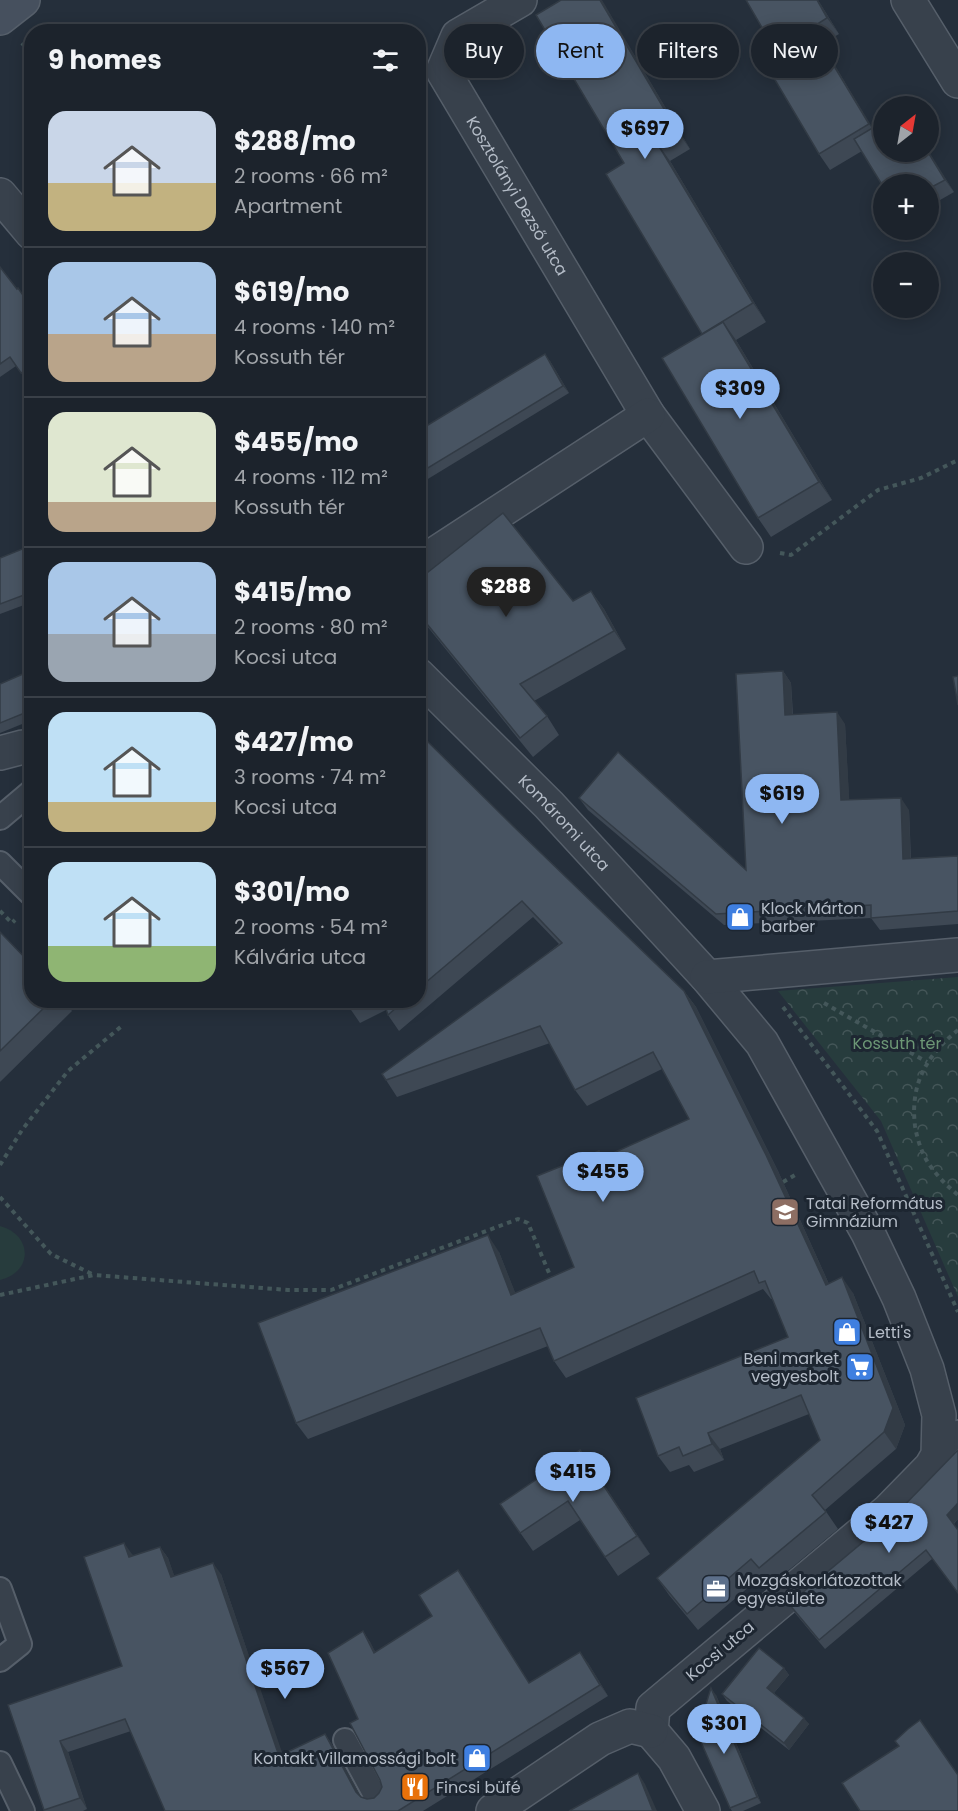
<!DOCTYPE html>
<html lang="en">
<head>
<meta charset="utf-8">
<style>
	body { margin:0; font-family:Poppins,sans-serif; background:#252b34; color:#f1f3f6; height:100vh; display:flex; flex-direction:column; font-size:22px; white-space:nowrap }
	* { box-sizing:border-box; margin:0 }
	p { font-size:20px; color:#a0a4a9 }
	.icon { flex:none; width:33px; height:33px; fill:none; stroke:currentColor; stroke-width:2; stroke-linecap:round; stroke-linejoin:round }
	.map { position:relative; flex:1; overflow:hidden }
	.panel { position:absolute; left:24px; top:24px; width:402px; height:984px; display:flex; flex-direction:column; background:#1c232c; border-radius:24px; box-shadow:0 3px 15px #0003,0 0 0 2px #3a4048 }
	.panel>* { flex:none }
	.top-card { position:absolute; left:444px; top:24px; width:423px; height:54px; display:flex; gap:12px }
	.needle { width:39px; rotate:31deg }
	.fabs { position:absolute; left:873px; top:96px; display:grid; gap:12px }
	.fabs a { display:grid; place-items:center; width:66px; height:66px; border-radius:50%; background:#1c232c; box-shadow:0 3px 15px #0003,0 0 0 2px #3a4048; font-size:30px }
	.price { position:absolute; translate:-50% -51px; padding:0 14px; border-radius:21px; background:#8eb7f2; color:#111; font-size:20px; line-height:39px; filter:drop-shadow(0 2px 3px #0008) }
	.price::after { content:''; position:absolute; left:50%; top:36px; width:18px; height:14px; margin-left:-9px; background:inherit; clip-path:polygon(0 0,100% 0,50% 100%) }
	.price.on { background:#222; color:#fff }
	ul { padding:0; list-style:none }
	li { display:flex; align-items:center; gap:18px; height:150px; padding:0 24px }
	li+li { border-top:2px solid #3a4048 }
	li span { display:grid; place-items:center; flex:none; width:168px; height:120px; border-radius:18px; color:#555 }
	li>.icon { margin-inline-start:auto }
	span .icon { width:72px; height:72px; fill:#fffc; stroke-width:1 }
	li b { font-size:26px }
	h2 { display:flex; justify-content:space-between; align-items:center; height:72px; padding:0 24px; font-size:26px }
	.tag { padding:0 21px; border-radius:27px; background:#1c232c; box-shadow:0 3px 15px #0003,0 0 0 2px #3a4048; font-size:21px; line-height:54px }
	.tag.on { background:#8eb7f2; color:#111 }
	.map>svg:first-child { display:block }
</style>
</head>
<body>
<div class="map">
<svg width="958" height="1811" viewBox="0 0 958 1811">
	<defs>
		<pattern id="forest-crowns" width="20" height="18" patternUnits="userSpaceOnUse" patternTransform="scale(1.5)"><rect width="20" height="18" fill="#273c3d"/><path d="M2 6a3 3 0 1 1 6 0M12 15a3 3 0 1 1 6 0" fill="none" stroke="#445658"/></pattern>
	</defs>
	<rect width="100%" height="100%" fill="#252f3b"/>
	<!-- green -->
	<path fill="#273c3d" d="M0,1226C33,1235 33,1272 0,1280Z"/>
	<!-- forest -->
	<path fill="url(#forest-crowns)" d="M958,977V1297L881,1121L778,991Z"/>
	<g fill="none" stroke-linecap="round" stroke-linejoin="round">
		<!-- service casing -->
		<g stroke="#565f6a" stroke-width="26">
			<g id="service">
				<path d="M0,818L32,791"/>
				<path d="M0,863L32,895"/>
				<path d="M938,1455L958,1432"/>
				<path d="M0,1589L20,1644L0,1660"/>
				<path d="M345,1740L376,1797"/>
				<path d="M0,1763L23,1811"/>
			</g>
		</g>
		<!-- minor casing -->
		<g stroke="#565f6a" stroke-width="36">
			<g id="minor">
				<path id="s1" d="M520,0L458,36L443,71L648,415L746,547"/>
				<path d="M908,0L958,81"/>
				<path d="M0,195L32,233"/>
				<path d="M418,565L648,415"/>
				<path id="s2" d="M418,675L549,805L707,977L762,1043L868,1233L899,1298L927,1369L939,1415L938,1455L931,1467L888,1511L653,1708L651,1731"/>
				<path d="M0,753L23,747L32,749"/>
				<path d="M707,977L958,955"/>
				<path d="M651,1731L674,1758L703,1811"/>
				<path d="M493,1811L600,1739L630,1726L651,1731"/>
			</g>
		</g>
		<!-- secondary casing -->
		<g stroke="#565f6a" stroke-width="36">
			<path id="secondary" d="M0,18L23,0"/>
		</g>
		<!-- path -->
		<g stroke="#44575a" stroke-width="4" stroke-dasharray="4.5 4.5" stroke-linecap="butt">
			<path d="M22,43L30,53"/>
			<path d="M780,553L791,555L878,490L921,478L958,460"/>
			<path d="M0,911L12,923L15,920"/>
			<path d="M824,1003L927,1062"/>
			<path d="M783,1007L877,1131L958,1312"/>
			<path d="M958,1030C926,1056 910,1084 915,1126C917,1138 921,1151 927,1161C935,1174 946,1185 958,1195"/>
			<path d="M0,1165L22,1130L68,1071L123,1025"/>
			<path d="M783,1182L795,1175"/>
			<path d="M0,1197L51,1254L94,1275"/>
			<path d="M0,1295L94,1275L288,1290H331L518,1219L528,1223L552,1280"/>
		</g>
		<!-- service -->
		<use href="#service" stroke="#38414c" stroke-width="22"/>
		<!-- minor -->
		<use href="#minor" stroke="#38414c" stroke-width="33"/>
		<!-- secondary -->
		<use href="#secondary" stroke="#46505e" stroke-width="33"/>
	</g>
	<!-- wall -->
	<g fill="#3e4854">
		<path d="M818,0L839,34L822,44L872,128L928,152L954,192L928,207V184L862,151L830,170L819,154L775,50Z"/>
		<path d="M602,1L690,149L670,161L766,322L736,340L832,500L771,537L758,518L702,334L624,163Z"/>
		<path d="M0,267L32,308V378L27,381L16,366L0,377Z"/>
		<path d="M550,361L569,393L418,485V431Z"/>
		<path d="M32,545V602L0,614V558Z"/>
		<path d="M418,580L573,601L591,591L604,609L626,649L534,701L547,716L559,735L533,757L418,615Z"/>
		<path d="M32,670V720L0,733V684Z"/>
		<path d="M783,671L791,683L793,714L845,724L849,800L909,810L911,858L958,856V924L880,930L871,918L724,925L588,810L579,798L746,870Z"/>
		<path d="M418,732L513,826L684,991L696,1007L778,1171L829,1284L853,1293L905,1425L896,1449L825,1510L838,1529L771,1585L763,1575L698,1630L669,1595L657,1578L820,1440L809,1414L720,1449L724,1460L694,1472L689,1465L670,1472L658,1456L788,1337L772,1299H771L763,1289L566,1378L554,1361L548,1346L308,1439L296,1423L499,1252L515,1293L574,1267L604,1158L689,1119L662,1069L587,1106L575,1090L550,1043L397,1097L386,1080L559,944L533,917L399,1031L388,1015L386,1010L360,1023L349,1007L346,1000H418Z"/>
		<path d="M0,932L32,1000H64L72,1011L0,1082Z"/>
		<path d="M580,1450L650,1554L618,1576L580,1520L533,1551L500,1504Z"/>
		<path d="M958,1450V1519L954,1524L932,1559L825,1649L795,1613L789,1604L894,1516Z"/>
		<path d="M160,1547L168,1558L174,1576L221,1574L282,1754L325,1734L333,1746L361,1797L367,1799L374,1798L379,1793L382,1787L380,1780L358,1719L363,1631L370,1642L375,1652L432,1616L458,1570L529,1683L588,1663L608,1696L423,1811H165L131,1731L68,1752L87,1809L83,1811H44L8,1705L122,1666L132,1554L133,1556Z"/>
		<path d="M784,1668L789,1675L774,1693L809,1724L789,1750L727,1701L722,1694Z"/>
		<path d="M716,1695L761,1803L743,1811H732L730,1808Z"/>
	</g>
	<!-- shaded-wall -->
	<g fill="#323b45">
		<path d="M600,0H602L690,149L677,131Z"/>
		<path d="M817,0H818L839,34L827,18Z"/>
		<path d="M811,28L822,44L880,140L869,124Z"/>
		<path d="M657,143L670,161L766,322L753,303Z"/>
		<path d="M928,150L954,192L945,180L928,152Z"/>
		<path d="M723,322L736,340L832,500L819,482Z"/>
		<path d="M545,354L550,361L569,393L563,386Z"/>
		<path d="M591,591L604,609L626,649L614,631Z"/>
		<path d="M783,671L791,683L793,726L785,715Z"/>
		<path d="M837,712L845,724L850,812L841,800Z"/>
		<path d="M901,798L909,810L911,871L903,859Z"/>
		<path d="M684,991L696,1007L778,1171L837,1302L826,1285Z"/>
		<path d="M488,1235L499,1252L523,1312L511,1295Z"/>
		<path d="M842,1277L853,1293L905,1425L896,1449L884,1432Z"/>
		<path d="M708,1433L720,1449L724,1460L712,1444Z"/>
		<path d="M580,1450L593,1468L650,1554L637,1536Z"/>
		<path d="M958,1503V1519L953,1524L947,1515Z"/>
		<path d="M124,1543L132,1554L137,1568L129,1557Z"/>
		<path d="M160,1547L168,1558L179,1589L171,1577Z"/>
		<path d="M213,1563L221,1574L287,1767L279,1756Z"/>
		<path d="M458,1570L466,1581L536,1694L529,1683Z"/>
		<path d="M363,1631L370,1642L382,1664L374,1653Z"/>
		<path d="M580,1652L588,1663L608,1696L600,1685Z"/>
		<path d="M784,1668L789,1675L772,1695L767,1688Z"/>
		<path d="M711,1688L716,1695L761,1803L757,1797Z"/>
		<path d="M804,1718L809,1724L789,1750L784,1743Z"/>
		<path d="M325,1734L333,1746L364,1803L356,1792Z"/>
		<path d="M60,1741L68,1752L87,1809L80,1798Z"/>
		<path d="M638,1773L645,1784L657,1811H653Z"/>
	</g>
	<!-- building -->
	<g fill="#485462" stroke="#323b45" stroke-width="1.5">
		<path d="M561,0H600L677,131L657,143L753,303L702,334L606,174L624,163L536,15Z"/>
		<path d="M746,0H817L827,18L811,28L869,124L819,154L762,58L775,50Z"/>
		<path d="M884,121V152H928L945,180L928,189V184H884V188L854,139Z"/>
		<path d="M0,267L17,289L18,288L32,308V365L21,373L10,357L0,364Z"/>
		<path d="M723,322L819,482L758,518L662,358Z"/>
		<path d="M545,354L563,386L418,474V431Z"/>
		<path d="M503,513L573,601L591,591L614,631L520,684L547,716L520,738L418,613V580Z"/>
		<path d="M32,545V592L0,604V558Z"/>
		<path d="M32,670V710L0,723V684Z"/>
		<path d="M783,671L785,715L837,712L841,800L901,798L903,859L958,856V911L871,918V905L716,914L579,798L618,752L746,870L736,674Z"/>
		<path d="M958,676V705L953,677Z"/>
		<path d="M418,732L513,826L684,991L766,1155L826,1285L842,1277L893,1408L884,1432L812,1495L826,1512L759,1568L751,1559L687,1614L657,1578L820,1440L801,1395L708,1433L712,1444L683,1456L679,1447L658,1456L636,1398L788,1337L765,1281L759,1283L754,1271L554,1361L540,1328L296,1423L258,1323L488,1235L511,1295L574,1267L537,1176L599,1151L602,1158L689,1119L653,1052L575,1090L540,1026L386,1080L382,1074L562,943L522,901L418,989Z"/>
		<path d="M0,932L32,965V1000H52L0,1051Z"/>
		<path d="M346,1000H361L349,1007Z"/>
		<path d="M383,1000H405L388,1015Z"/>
		<path d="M580,1450L637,1536L605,1557L568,1501L520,1533L500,1504Z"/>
		<path d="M958,1450V1503L947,1515L958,1530V1593L926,1550L819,1640L789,1604L894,1516Z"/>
		<path d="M124,1543L129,1557L160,1547L171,1577L213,1563L279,1756L325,1734L356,1792L361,1797L367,1799L374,1798L379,1793L382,1787L380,1780L350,1723L358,1719L328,1653L363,1631L374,1653L432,1616L419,1595L458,1570L529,1683L580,1652L600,1685L398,1811H165L125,1719L60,1741L80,1798L44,1810L8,1705L122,1666L84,1557Z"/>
		<path d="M759,1648L784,1668L767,1688L804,1718L784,1743L722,1694Z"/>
		<path d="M711,1688L757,1797L730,1808L697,1733Z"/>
		<path d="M920,1720L958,1775V1811H860L842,1783L899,1746L895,1741L908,1729Z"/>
		<path d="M638,1773L653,1811H569Z"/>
	</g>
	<!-- icons -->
	<defs>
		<g id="shop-square" transform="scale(1.5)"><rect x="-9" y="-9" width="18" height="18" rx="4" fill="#3f7fe0" stroke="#1d2631"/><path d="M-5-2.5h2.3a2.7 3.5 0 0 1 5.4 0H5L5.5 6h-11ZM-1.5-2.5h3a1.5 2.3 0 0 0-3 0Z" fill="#fff"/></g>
		<g id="school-square" transform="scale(1.5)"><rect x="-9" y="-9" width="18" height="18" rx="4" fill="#8d6e63" stroke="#1d2631"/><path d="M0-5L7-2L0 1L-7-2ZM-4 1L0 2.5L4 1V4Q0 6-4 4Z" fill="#fff"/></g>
		<g id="supermarket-square" transform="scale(1.5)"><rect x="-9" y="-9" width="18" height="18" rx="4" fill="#3f7fe0" stroke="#1d2631"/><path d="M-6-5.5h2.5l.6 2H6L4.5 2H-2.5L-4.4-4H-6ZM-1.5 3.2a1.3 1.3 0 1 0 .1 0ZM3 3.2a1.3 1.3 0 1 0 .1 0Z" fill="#fff"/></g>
		<g id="office-square" transform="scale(1.5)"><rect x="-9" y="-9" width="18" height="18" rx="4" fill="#5c6f8a" stroke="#1d2631"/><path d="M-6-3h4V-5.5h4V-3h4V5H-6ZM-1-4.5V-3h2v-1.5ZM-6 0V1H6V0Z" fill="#fff"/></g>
		<g id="restaurant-square" transform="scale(1.5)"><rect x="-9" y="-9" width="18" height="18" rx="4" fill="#e8710a" stroke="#1d2631"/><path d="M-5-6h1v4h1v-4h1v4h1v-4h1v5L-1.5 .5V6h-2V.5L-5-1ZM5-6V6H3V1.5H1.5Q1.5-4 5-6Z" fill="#fff"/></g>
	</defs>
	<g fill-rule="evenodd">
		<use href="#shop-square" x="740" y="917"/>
		<use href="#school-square" x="785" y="1212"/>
		<use href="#shop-square" x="847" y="1332"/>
		<use href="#supermarket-square" x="860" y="1367"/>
		<use href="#office-square" x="716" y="1589"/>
		<use href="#shop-square" x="477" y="1758"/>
		<use href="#restaurant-square" x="415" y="1787"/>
	</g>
	<g text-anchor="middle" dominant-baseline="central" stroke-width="6" stroke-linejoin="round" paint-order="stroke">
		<!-- street labels -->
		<g font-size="16" fill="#b4bcc7" stroke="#1d2631">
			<text stroke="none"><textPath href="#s1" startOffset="255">Kosztolányi Dezső utca</textPath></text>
			<text stroke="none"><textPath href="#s2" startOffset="208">Komáromi utca</textPath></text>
			<text transform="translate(720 1651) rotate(-40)">Kocsi utca</text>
		</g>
		<!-- poi labels -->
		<g font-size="16" fill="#b4bcc7" stroke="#1d2631" text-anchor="start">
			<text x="761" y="908">Klock Márton<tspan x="761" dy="18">barber</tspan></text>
			<text x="806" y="1203">Tatai Református<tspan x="806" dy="18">Gimnázium</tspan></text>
			<text x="868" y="1332">Letti's</text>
			<text x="839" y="1358" text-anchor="end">Beni market<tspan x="839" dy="18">vegyesbolt</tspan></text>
			<text x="737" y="1580">Mozgáskorlátozottak<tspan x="737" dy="18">egyesülete</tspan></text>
			<text x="456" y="1758" text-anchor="end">Kontakt Villamossági bolt</text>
			<text x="436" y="1787">Fincsi büfé</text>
		</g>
		<!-- park labels -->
		<g font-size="16" fill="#6c9775" stroke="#1d2631">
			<text x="897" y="1043">Kossuth tér</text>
		</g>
	</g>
</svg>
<div class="fabs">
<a><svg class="needle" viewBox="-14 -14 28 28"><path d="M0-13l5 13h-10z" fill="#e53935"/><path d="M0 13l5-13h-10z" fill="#a0a4a9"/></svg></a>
<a>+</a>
<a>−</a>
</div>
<b class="price" style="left:645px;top:160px">$697</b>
<b class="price" style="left:740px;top:420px">$309</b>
<b class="price on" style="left:506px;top:618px">$288</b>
<b class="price" style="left:782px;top:825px">$619</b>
<b class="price" style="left:603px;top:1203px">$455</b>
<b class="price" style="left:573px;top:1503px">$415</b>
<b class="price" style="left:889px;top:1554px">$427</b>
<b class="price" style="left:285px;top:1700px">$567</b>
<b class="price" style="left:724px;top:1755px">$301</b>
<div class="top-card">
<a class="tag">Buy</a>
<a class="tag on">Rent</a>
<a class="tag">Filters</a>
<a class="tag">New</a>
</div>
<section class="panel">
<h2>9 homes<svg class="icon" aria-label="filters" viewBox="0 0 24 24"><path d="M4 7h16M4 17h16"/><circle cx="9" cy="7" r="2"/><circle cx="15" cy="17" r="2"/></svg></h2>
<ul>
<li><span style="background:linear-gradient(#c9d6e8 60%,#c2b280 0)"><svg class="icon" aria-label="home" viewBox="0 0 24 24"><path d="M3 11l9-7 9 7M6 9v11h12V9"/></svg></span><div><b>$288/mo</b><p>2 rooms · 66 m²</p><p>Apartment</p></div></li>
<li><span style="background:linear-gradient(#a9c7e8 60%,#b9a48a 0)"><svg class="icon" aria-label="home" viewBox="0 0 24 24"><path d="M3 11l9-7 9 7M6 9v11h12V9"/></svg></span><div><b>$619/mo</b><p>4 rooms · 140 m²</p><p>Kossuth tér</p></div></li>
<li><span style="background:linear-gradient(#dfe7d0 75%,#b9a48a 0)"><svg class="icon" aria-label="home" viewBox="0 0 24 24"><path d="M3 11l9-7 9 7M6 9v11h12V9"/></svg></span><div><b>$455/mo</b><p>4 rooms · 112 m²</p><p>Kossuth tér</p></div></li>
<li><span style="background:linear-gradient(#a9c7e8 60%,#9aa5b1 0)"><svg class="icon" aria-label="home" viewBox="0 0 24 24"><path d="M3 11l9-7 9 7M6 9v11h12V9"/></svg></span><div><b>$415/mo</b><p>2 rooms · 80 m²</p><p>Kocsi utca</p></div></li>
<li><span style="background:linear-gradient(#bfe0f5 75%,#c2b280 0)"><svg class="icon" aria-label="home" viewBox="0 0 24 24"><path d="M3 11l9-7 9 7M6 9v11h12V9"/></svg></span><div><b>$427/mo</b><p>3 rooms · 74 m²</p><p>Kocsi utca</p></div></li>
<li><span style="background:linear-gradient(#bfe0f5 70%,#8fb573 0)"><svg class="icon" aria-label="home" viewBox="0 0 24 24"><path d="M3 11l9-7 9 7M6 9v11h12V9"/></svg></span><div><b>$301/mo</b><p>2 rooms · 54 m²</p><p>Kálvária utca</p></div></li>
</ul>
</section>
</div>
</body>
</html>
